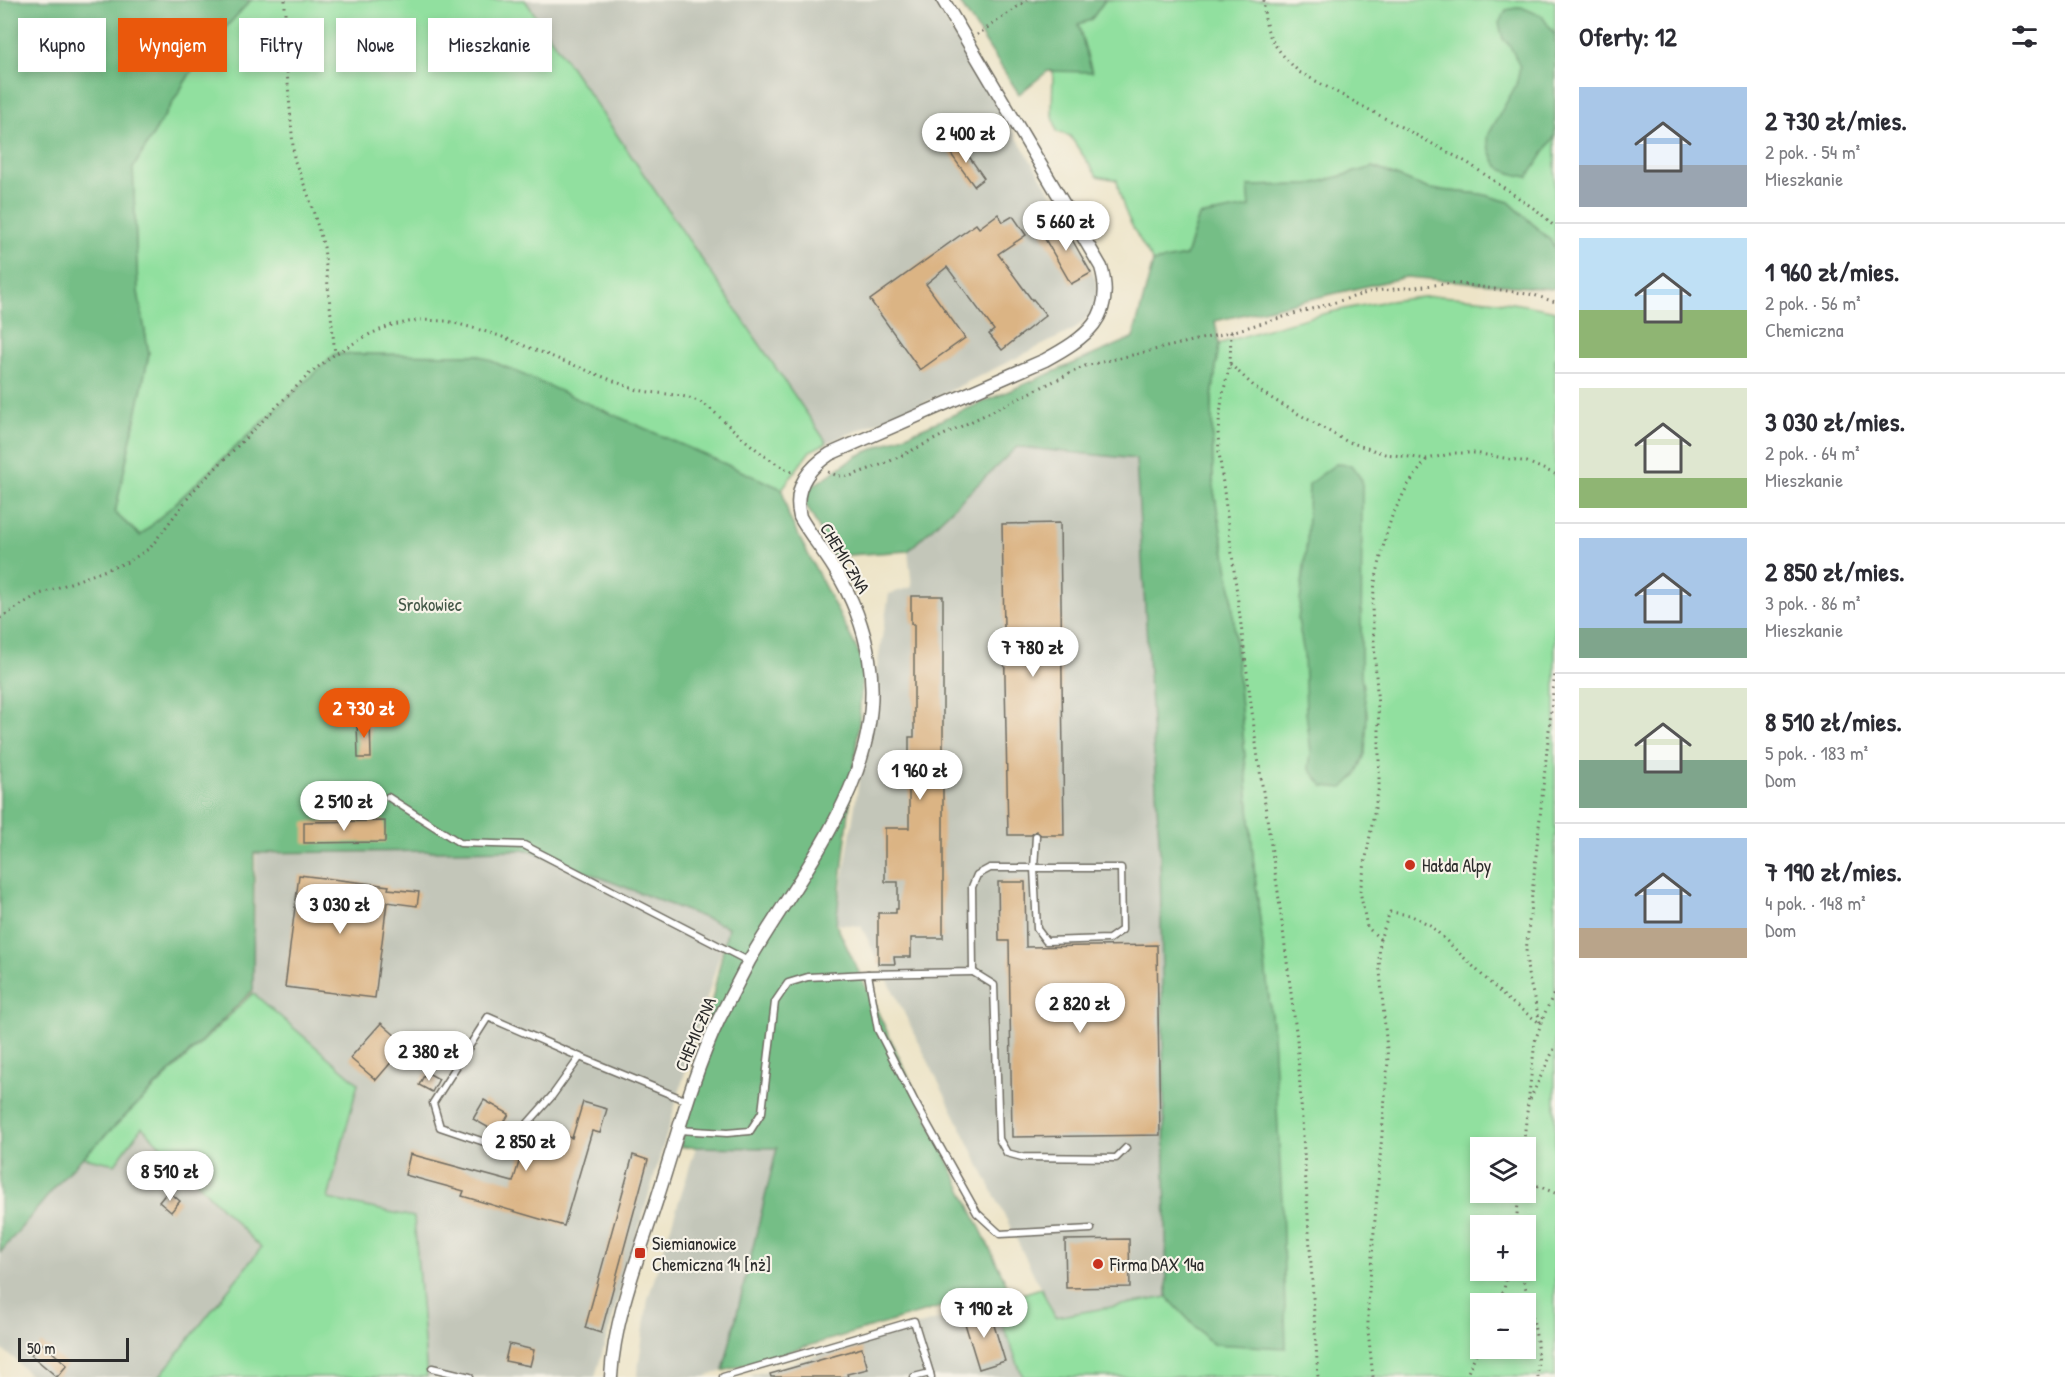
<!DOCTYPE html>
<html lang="pl">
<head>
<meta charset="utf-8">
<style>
	body { margin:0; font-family:"Patrick Hand",sans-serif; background:#f7f7f7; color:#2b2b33; height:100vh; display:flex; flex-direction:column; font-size:22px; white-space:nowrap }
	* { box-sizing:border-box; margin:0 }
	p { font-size:20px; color:#7c7c81 }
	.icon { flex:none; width:33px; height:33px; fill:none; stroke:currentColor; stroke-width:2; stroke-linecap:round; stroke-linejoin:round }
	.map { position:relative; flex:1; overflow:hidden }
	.drawer { display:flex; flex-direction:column; background:#fff; width:510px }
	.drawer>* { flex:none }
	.top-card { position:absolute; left:18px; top:18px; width:570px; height:54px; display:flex; gap:12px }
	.tools { position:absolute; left:1470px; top:1137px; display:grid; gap:12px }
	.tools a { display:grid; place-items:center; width:66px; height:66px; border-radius:0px; background:#fff; box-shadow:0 3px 9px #0003; font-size:30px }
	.scale { position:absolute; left:18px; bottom:15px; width:111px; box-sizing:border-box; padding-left:6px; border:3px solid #2b2b2b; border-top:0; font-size:16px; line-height:21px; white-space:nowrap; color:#2b2b2b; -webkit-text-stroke:4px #f7f3e8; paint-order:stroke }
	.price { position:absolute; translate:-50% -51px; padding:0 14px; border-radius:21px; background:#fff; color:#222; font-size:20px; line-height:39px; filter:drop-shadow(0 2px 3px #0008) }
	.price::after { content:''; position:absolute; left:50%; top:36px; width:18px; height:14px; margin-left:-9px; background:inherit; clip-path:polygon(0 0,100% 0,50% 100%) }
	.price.on { background:#ea580c; color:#fff }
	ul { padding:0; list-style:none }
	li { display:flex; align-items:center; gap:18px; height:150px; padding:0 24px }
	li+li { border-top:2px solid #e1e1e2 }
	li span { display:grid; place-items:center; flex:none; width:168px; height:120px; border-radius:0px; color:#555 }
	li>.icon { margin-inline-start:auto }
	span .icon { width:72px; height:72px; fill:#fffc; stroke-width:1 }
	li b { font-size:26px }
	h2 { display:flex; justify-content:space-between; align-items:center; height:72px; padding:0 24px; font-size:26px }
	.chip { padding:0 21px; border-radius:0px; background:#fff; box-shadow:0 3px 9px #0003; font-size:21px; line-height:54px }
	.chip.on { background:#ea580c; color:#fff }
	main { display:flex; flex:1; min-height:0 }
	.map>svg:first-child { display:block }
</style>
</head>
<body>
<main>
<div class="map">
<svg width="1555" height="1377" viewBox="0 0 1555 1377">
	<rect width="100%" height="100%" fill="#f7f3e8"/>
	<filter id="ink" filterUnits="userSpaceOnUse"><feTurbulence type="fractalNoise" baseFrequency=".0167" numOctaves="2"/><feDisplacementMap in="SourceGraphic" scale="12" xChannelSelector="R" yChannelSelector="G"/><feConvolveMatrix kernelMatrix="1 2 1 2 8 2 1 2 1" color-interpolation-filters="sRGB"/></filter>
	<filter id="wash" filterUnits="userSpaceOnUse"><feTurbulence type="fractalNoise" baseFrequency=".008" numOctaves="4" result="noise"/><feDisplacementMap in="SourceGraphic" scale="24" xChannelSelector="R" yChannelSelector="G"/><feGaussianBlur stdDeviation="1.35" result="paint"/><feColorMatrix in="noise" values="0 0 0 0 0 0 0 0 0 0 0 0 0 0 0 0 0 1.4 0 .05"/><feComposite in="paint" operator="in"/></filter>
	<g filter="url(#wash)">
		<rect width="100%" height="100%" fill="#ede4c7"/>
		<!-- industrial -->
		<g fill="#c3c6b9">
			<path d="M525,0H933L1080,241L1097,283L1098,307L1075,329L929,401L827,443Z"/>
			<path d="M1017,447L1136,458L1160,855L1167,1297L1055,1317L861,926L836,924L889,594L912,587L908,551Z"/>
			<path d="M529,850L728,927L595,1377H427L414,1217L328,1200L358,1083L253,993L256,854Z"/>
			<path d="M142,1127L261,1249L159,1377H31L15,1359L0,1348V1253L67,1173L83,1157L115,1164Z"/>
			<path d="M696,1147H777L723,1371L704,1377H637L648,1299Z"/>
			<path d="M994,1303L1023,1377H746Z"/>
		</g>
		<!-- green -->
		<g fill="#91e09f" stroke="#5e8665" stroke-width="1.5" fill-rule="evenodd">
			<path d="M251,0H525L827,443L810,451L782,489L478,355L335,354L141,536L115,513L149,354L138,292L133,168L203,52Z"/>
			<path d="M1105,0H1555V248L1550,240L1509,202L1481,194L1429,189L1373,167L1309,185L1249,186L1250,207L1199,216L1186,256L1153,262C1136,233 1122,214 1117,180L1097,176L1070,136L1057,132L1052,112L1053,71H1091L1078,23L1091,20Z"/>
			<path d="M1439,296C1478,298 1516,302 1555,311V1377H1023L994,1303L1041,1288L1055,1317L1167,1297L1212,1344L1273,1034L1254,868L1231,588L1213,486L1212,398L1219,344C1290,321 1364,300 1439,296ZM1480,1148H1526V1192H1480ZM1480,1226H1526V1270H1480ZM1480,1304H1526V1348H1480Z"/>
			<path d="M253,993L358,1083L328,1199L414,1217L427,1377H159L261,1248L142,1127L115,1164L83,1157Z"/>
		</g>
		<!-- forest -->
		<g fill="#74be86" stroke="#507458" stroke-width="1.5">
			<path d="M0,0H251L203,52L133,168L138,292L149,354L115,513L140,536L335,354L478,355L782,489L789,517L863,661L859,723L836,924L1008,1287L723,1371L777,1148L680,1147L728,927L529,850L254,853L253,990L67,1173L0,1253Z"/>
			<path d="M958,0H1105L1091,20L1078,24L1092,72L1048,71L1019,94Z"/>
			<path d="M1521,7L1542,16L1555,35V136L1528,177C1498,172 1493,167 1487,137L1516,85L1520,67L1510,46L1503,39L1499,23L1506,10Z"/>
			<path d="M1373,167L1429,189L1481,194L1509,202L1550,240L1555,248V287L1552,289L1406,277L1215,321L1219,344L1212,398L1213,486L1231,588L1254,868L1273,1034L1282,1202L1286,1348L1212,1344L1167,1297L1160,855L1136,459L1017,447L908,551L834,556L804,501L810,488L857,456L1133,338L1153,262L1186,256L1199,216L1250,207L1248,186L1309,185Z"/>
			<path d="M1336,464L1351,465L1362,480L1361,675L1367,714L1365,754L1356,775L1343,788L1323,786L1309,768L1311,752L1306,712L1304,654L1298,620L1307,540L1309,484Z"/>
		</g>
		<g id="blocks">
			<!-- building -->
			<g fill="#dbb484">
				<path d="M959,142L984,178L974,186L948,150Z"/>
				<path d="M998,214L1003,222L1013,216L1026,235L998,254L1032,300L1033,299L1046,315L1002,350L989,334L994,330L947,267L926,284L965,338L920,370L870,300L976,224L979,228Z"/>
				<path d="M1061,220L1091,273L1071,284L1041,232Z"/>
				<path d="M1060,523L1064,835H1041L1036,831L1031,835H1008L1002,524Z"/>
				<path d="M911,596H943V938H911V957H894L895,964H878V913H896V909H898V882H885V828H909V737H914V624H911Z"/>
				<path d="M357,721H370L371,758H358Z"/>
				<path d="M385,821V842L304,843V822Z"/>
				<path d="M299,875L389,886L388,889L419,892L417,906L387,902L375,998L285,987Z"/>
				<path d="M998,882H1025L1026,947L1157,945L1160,1135L1012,1137L1009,941H999Z"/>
				<path d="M381,1023L406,1045L376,1080L350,1058Z"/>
				<path d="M426,1072L439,1079L432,1092L419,1085Z"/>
				<path d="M484,1100L509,1114L498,1133L473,1119Z"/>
				<path d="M583,1102L607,1109L600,1133L592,1131L564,1226L462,1196L464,1191L405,1175L410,1154L513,1182L528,1132L532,1126L572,1138Z"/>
				<path d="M633,1155L648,1160L601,1333L585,1328Z"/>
				<path d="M168,1191L180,1201L171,1212L159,1202Z"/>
				<path d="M1129,1239L1130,1287L1066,1288L1065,1240Z"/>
				<path d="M989,1309L1005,1361L979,1369L963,1317Z"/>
				<path d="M41,1343L47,1348L51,1347V1351L67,1365L57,1377L31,1355Z"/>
				<path d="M509,1344L534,1350L530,1366L505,1361Z"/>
				<path d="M862,1348L868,1369L847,1374L848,1377H771L770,1374Z"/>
			</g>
		</g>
	</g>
	<g filter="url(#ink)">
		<use href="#blocks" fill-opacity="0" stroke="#6f6c62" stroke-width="1.5"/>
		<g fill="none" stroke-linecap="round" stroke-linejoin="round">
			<!-- service casing -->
			<g stroke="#6f6c62" stroke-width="9">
				<g id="service">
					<path d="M388,797L460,843L524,845L748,961"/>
					<path d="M973,972L994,985L999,1139L1007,1153L1022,1157L1116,1158L1126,1148"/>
					<path d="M868,974L973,972L972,887L977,875L990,868H1121L1122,930L1109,939L1046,941L1037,929L1034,868L1036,836"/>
					<path d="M580,1057L552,1096L505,1149L440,1127L433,1103L488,1017L580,1057L687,1101"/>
					<path d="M679,1130L727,1133L750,1131L762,1112L775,1002L788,983L808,977L868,974L878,1030L916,1104L977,1213L1000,1234L1091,1229"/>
					<path d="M432,1368L470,1377"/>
					<path d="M723,1377L914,1321L930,1373"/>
					<path d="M914,1377L930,1373L931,1377"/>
				</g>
			</g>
			<!-- minor casing -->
			<g stroke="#6f6c62" stroke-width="15">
				<path id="minor" d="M611,1377C614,1317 640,1253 658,1196C677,1137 692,1076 719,1019C729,1000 739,980 749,961C802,870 888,772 869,659C864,627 851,595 834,568C823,550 810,535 800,517C793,489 807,469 830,454L1045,360C1085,338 1116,318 1101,267L943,0"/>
			</g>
			<!-- path -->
			<g stroke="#6f6c62" stroke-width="3" stroke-dasharray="1.5 4.5" stroke-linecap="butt">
				<path d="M285,0V46L294,159L309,197L324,247L335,354"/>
				<path d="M1264,0C1263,35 1275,48 1299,72L1468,163L1539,212L1555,227"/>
				<path d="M977,35L1027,0"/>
				<path d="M1231,332L1230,364L1222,398L1218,431L1219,452L1257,751L1278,892L1297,1039L1318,1377"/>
				<path d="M1230,364L1258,390L1281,404L1346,441L1385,454L1427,459L1455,453H1475L1527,462L1555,474"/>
				<path d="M828,472L838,476H850L886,463L1085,366L1231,332L1374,291L1455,283L1534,295L1555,302"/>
				<path d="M0,618L37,595L128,562L150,548L194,490L309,374L335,354L370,334L392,325L420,320L447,321L477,329L500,336L634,389C656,395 681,392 702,403C711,408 719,417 727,424C747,442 769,462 794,473"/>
				<path d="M1380,939L1367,927L1360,891L1379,786V726L1372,608L1375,582L1386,535L1392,516L1408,485L1427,459"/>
				<path d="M1540,1022L1528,974L1526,952L1555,672"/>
				<path d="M1530,1099L1555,1047"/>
				<path d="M1523,1148L1535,1041L1544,1015L1555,991"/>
				<path d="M1526,1181L1555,1193"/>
				<path d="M1516,1226L1519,1192"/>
				<path d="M1520,1270L1530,1302L1537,1341L1538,1377"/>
				<path d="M1498,1304L1504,1289L1508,1270"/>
				<path d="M1373,1377L1368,1331V1304L1388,1061L1379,960L1380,939L1390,912L1410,915L1430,925L1507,999L1541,1024"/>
				<path d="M1466,1377L1480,1344"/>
			</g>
			<!-- service -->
			<use href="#service" stroke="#fff" stroke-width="6"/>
			<!-- minor -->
			<use href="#minor" stroke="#fff" stroke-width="12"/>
		</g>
	</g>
	<!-- markers -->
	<g fill="#c8321e" stroke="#f7f3e8" stroke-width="2">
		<circle cx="1410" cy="865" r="6"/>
		<rect x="634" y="1247" width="12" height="12" rx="3"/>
		<circle cx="1098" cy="1264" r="6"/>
	</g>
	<g text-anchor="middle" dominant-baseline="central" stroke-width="4.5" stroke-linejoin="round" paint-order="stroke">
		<!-- street labels -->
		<g font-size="18" fill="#2b2b2b" stroke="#f7f3e8">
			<text transform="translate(845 558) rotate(59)">CHEMICZNA</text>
			<text transform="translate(695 1034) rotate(-67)">CHEMICZNA</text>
		</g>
		<!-- park labels -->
		<g font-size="18" fill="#445848" stroke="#f7f3e8">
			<text x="430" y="604">Srokowiec</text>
		</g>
		<!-- poi labels -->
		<g font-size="18" fill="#2b2b2b" stroke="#f7f3e8" text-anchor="start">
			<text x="1422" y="865">Hałda Alpy</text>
			<text x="652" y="1243">Siemianowice<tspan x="652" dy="21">Chemiczna 14 [nż]</tspan></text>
			<text x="1110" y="1264">Firma DAX 14a</text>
		</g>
	</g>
</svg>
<div class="tools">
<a><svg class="icon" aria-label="layers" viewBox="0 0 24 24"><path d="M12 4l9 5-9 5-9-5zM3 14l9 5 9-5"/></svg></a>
<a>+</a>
<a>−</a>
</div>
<div class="scale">50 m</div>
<b class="price" style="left:966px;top:164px">2 400 zł</b>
<b class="price" style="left:1066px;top:252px">5 660 zł</b>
<b class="price" style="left:1033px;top:678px">7 780 zł</b>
<b class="price on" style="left:364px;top:739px">2 730 zł</b>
<b class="price" style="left:920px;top:801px">1 960 zł</b>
<b class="price" style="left:344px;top:832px">2 510 zł</b>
<b class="price" style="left:340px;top:935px">3 030 zł</b>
<b class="price" style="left:1080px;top:1034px">2 820 zł</b>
<b class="price" style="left:429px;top:1082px">2 380 zł</b>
<b class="price" style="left:526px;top:1172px">2 850 zł</b>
<b class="price" style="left:170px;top:1202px">8 510 zł</b>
<b class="price" style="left:984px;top:1339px">7 190 zł</b>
<div class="top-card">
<a class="chip">Kupno</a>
<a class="chip on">Wynajem</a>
<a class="chip">Filtry</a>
<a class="chip">Nowe</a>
<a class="chip">Mieszkanie</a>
</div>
</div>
<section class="drawer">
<h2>Oferty: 12<svg class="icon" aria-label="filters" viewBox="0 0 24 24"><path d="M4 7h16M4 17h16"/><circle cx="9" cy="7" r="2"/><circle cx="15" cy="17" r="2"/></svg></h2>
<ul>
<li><span style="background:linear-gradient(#a9c7e8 65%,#9aa5b1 0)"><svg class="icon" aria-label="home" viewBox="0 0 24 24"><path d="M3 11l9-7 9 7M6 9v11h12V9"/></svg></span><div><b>2 730 zł/mies.</b><p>2 pok. · 54 m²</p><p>Mieszkanie</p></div></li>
<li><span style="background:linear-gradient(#bfe0f5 60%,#8fb573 0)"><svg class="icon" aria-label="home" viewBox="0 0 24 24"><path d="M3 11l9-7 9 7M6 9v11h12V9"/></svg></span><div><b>1 960 zł/mies.</b><p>2 pok. · 56 m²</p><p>Chemiczna</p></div></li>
<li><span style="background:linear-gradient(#dfe7d0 75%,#8fb573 0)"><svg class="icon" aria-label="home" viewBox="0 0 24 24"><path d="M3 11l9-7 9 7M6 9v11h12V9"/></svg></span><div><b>3 030 zł/mies.</b><p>2 pok. · 64 m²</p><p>Mieszkanie</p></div></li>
<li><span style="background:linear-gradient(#a9c7e8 75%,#7fa58c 0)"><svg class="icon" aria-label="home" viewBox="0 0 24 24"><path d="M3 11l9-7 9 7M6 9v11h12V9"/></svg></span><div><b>2 850 zł/mies.</b><p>3 pok. · 86 m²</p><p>Mieszkanie</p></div></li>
<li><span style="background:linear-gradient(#dfe7d0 60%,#7fa58c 0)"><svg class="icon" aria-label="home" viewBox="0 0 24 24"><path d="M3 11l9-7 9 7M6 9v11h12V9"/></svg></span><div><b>8 510 zł/mies.</b><p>5 pok. · 183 m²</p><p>Dom</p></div></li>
<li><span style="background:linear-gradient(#a9c7e8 75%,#b9a48a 0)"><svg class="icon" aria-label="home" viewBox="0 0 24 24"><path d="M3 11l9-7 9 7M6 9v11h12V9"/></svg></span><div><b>7 190 zł/mies.</b><p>4 pok. · 148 m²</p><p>Dom</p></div></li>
</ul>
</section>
</main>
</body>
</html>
